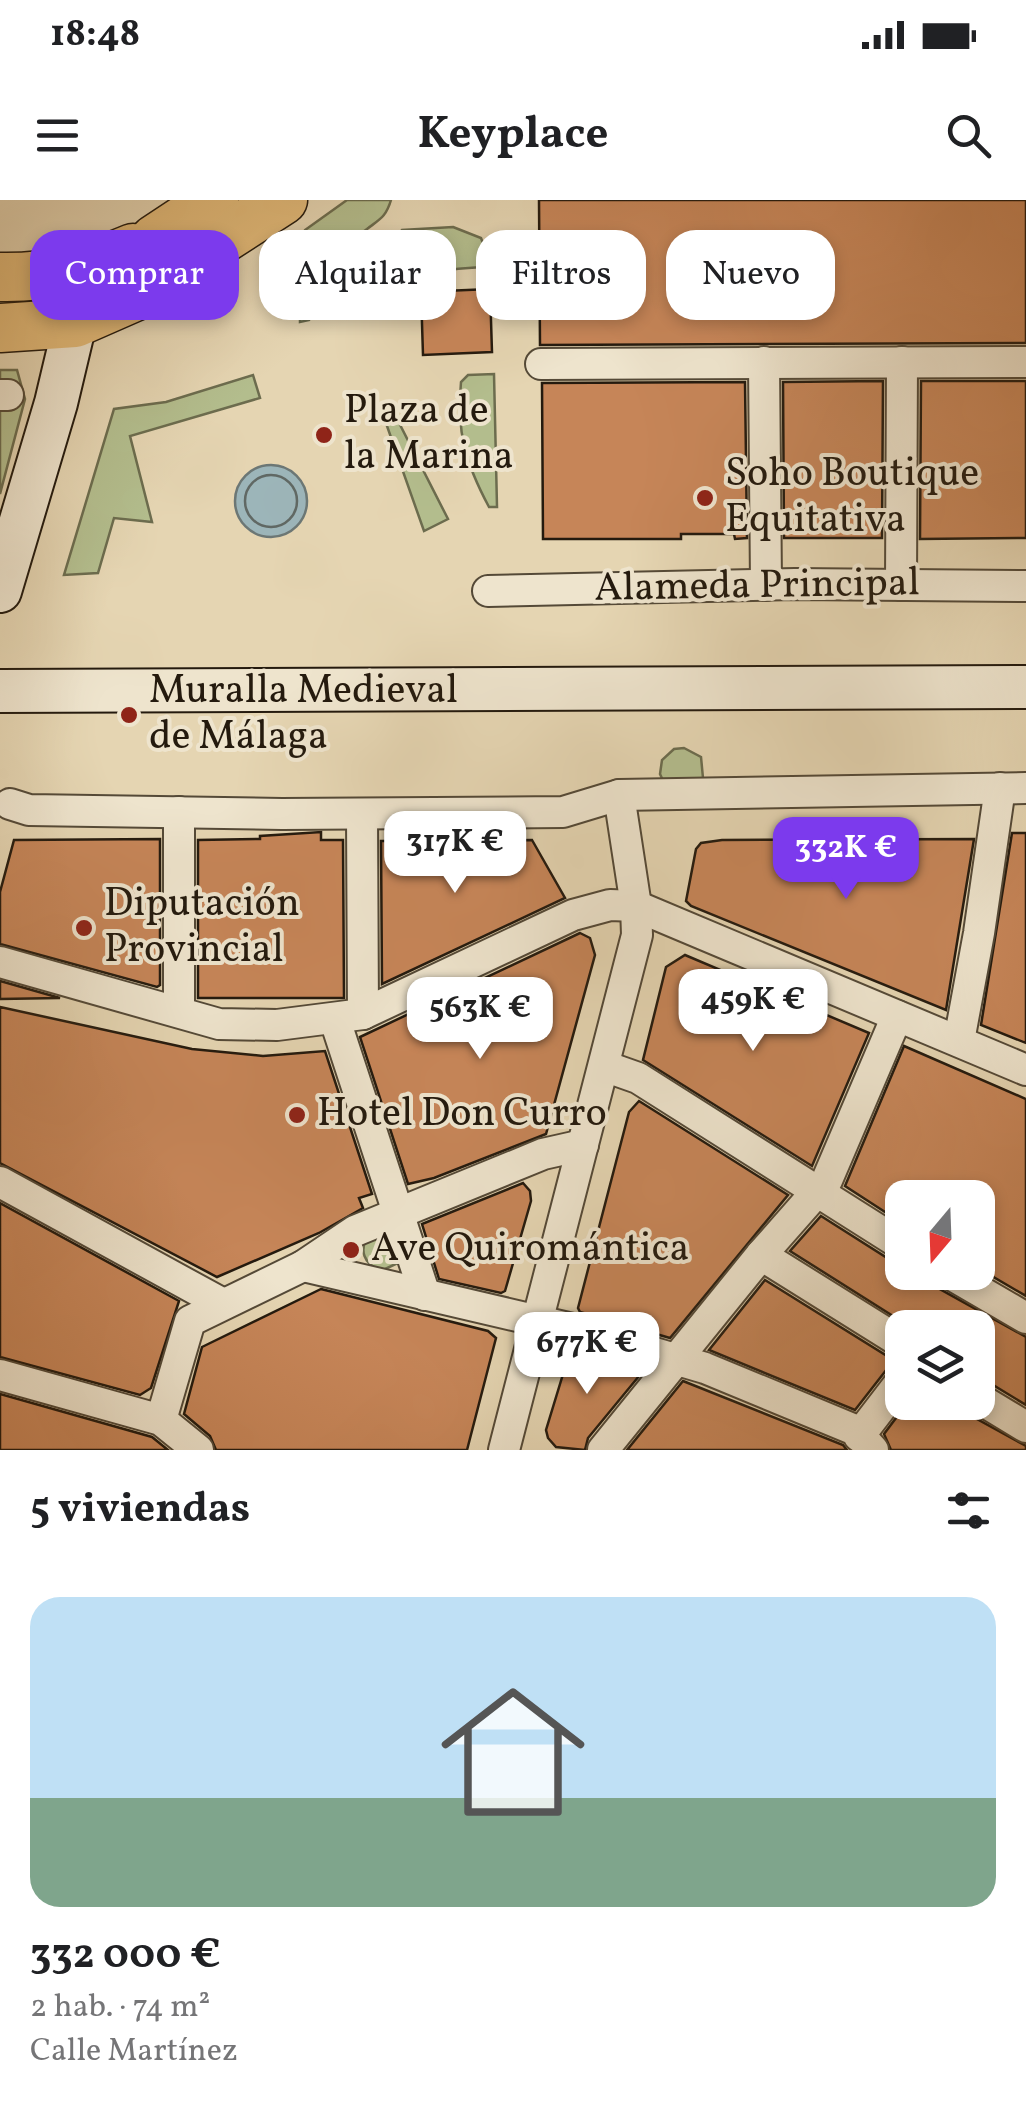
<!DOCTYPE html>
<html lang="es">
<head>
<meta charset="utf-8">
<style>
	body { margin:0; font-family:Vollkorn,serif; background:#f6f6f6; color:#202124; height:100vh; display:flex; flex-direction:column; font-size:38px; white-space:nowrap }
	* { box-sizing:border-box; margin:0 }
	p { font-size:32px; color:#757577 }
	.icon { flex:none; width:55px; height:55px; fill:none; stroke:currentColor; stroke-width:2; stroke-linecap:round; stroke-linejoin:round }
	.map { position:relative; height:1250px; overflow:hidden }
	.details { display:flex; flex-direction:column; background:#fff; flex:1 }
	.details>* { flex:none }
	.top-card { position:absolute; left:30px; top:30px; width:968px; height:90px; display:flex; gap:20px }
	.needle { width:65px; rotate:199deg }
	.buttons { position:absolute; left:885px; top:980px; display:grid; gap:20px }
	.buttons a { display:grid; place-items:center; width:110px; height:110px; border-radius:20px; background:#fff; box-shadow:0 5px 15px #0003; font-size:50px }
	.price { position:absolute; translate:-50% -85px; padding:0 22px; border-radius:20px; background:#fff; color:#222; font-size:32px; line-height:65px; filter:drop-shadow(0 2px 5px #0008) }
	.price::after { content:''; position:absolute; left:50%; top:60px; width:30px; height:22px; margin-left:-15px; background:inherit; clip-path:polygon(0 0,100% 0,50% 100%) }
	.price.current { background:#7c3aed; color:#fff }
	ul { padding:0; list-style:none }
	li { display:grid; align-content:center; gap:20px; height:530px; padding:0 30px }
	li span { display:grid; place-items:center; height:310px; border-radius:30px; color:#555 }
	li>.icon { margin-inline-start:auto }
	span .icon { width:180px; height:180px; fill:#fffc; stroke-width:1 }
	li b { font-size:42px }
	h2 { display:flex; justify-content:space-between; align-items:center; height:120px; padding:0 30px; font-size:42px }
	.tag { padding:0 35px; border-radius:30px; background:#fff; box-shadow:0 5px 15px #0003; font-size:35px; line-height:90px }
	.tag.current { background:#7c3aed; color:#fff }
	.status { display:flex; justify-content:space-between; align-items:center; height:70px; padding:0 50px; background:#fff; direction:ltr }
	.status svg { height:28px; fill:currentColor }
	header { display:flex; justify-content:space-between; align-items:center; height:130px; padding:0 30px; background:#fff; font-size:45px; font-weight:700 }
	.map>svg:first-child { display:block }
</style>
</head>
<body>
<div class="status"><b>18:48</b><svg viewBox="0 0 49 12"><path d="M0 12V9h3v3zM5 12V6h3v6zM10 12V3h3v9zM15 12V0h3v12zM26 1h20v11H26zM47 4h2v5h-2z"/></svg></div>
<header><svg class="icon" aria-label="menu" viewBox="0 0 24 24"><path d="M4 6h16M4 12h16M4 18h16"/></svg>Keyplace<svg class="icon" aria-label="search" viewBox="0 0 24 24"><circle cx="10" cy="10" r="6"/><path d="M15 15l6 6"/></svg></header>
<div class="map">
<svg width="1026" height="1250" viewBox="0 0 1026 1250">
	<rect width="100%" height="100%" fill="#e5d5b2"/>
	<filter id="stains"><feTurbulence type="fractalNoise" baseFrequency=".002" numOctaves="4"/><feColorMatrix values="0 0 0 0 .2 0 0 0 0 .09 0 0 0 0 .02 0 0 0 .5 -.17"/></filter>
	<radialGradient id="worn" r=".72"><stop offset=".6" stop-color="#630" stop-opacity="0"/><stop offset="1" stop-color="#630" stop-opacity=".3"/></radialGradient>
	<!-- green -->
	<g fill="#b3bd8d" stroke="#6c6c4e" stroke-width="2.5">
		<path d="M347,0H391C386,17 380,19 367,29C333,53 312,80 309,120L300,122V40L305,30Z"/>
		<path d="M453,27L481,38L492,67C441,67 393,79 345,96L402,30Z"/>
		<path d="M0,170H17L25,199L0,294Z"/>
		<path d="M494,174L497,307H489C466,264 456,232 461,182L468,175Z"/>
		<path d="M253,175L260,198L130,236L152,322L114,318L98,373L64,375L114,209L166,202Z"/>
		<path d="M381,209L395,215L448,319L424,331Z"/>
		<path d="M684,548L701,557L703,578L696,587L665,585L660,574L662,560L674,549Z"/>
		<path d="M394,1033L400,1062L381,1071C364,1064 358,1050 369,1035Z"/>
	</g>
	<!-- water -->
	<circle fill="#9cb5b9" stroke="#6c7775" stroke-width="2.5" cx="271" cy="301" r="36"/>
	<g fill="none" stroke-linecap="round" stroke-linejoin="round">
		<!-- shore -->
		<circle stroke="#606864" stroke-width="2.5" cx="271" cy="301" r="26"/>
	</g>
	<!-- building -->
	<g fill="#c68558" stroke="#241a0e" stroke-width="2.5">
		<path d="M539,0H1026V143L540,145Z"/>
		<path d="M490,89L492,152L423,155L421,92Z"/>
		<path d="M883,181L882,338H784L783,182Z"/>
		<path d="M921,181H1026V338L920,339Z"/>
		<path d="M745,182L747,338L735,339L734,334H681V339H543L542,183Z"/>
		<path d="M321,632V640H343L344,798H198V640L260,639V636Z"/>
		<path d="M1012,633H1026V843L981,825Z"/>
		<path d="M160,639V785L157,787L0,744V692L14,640Z"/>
		<path d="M974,639L946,810L691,706L686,701L696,649L701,643L722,640Z"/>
		<path d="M532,640L565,698L382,784L381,641Z"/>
		<path d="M580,733L590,738L595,755L546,934L434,978L408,984L360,837Z"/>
		<path d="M685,755L869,833L812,966L643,860L666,767Z"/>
		<path d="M0,781L60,798L0,799Z"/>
		<path d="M0,807L192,849L263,856L325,851L372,994L359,998L363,1008L319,1033L217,1077L0,963Z"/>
		<path d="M904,846L1026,899V1096L978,1068V998H902V1023L845,986Z"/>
		<path d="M639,901L788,995L670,1138L580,1112L578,1108L629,912Z"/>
		<path d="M523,983L530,991L531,1001L505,1091L501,1093L439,1079L422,1024Z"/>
		<path d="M0,1003L179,1101L151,1188L140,1195L0,1157Z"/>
		<path d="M821,1016L892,1061L902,1064V1072H928L938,1088L1026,1137V1205L988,1182L978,1179V1128H912L790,1051Z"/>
		<path d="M765,1080L892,1159L902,1162L887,1169L855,1210L709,1150Z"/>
		<path d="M321,1089L488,1131L496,1138L467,1250H216L210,1236L184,1214L202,1147Z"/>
		<path d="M571,1148L644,1170L588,1238L585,1250L556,1247L548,1238L546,1230Z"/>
		<path d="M683,1181L843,1245L847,1250H627Z"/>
		<path d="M0,1194L152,1237L168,1250H0Z"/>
		<path d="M908,1202H960L968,1214L1026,1246V1250H891L884,1234Z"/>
	</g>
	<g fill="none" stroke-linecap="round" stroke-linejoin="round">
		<!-- street casing -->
		<g stroke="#544937" stroke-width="34">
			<g id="street">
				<path d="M764,162L766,385"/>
				<path d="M541,164L1026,162"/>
				<path d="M0,195H8"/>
				<path d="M901,385L902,162"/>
				<path d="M488,391L795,384L1026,386"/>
				<path d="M10,604L29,610L282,614L563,612L619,595L1026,588"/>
				<path d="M179,612V812"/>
				<path d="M362,614L363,814"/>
				<path d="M0,762L219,824L277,825L363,814L573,715L610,705L636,706L1026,870"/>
				<path d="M335,820L425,1095"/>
				<path d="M959,841L979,733L1000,588"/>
				<path d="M604,866L638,878L902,1045"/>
				<path d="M0,982L223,1104"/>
				<path d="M761,1055L902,1143"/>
				<path d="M303,1066L573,1129L705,1168L855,1230L873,1250"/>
				<path d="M947,1072L1026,1118"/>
				<path d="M0,1175L161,1220L198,1250"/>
				<path d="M978,1198L1026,1227"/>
				<path d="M161,1220L190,1121L303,1066L355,1031L543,954L583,945"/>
				<path d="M859,1236L902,1180"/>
				<path d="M504,1250L637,735L636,706L619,595"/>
				<path d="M603,1250L761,1055L827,980L897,816"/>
			</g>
		</g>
		<!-- secondary casing -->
		<g stroke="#241a0e" stroke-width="46">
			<g id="secondary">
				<path d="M0,391L56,203L75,123"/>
				<path d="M0,491L1026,487"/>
			</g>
		</g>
		<!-- primary casing -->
		<g stroke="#241a0e" stroke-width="51">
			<g id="primary">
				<path d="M0,77C52,78 85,68 133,48"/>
				<path d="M96,97L155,39L214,0"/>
				<path d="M0,128L75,123L132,98L283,0"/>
			</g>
		</g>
		<!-- street -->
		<use href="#street" stroke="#eee4cd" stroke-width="30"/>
		<!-- secondary -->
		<use href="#secondary" stroke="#eee4cd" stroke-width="42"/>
		<!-- primary -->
		<use href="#primary" stroke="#e2ba79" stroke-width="48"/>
	</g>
	<!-- markers -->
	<g fill="#8f2418" stroke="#eee4cd" stroke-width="4">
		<circle cx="324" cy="235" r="10"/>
		<circle cx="705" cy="298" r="10"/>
		<circle cx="129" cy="515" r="10"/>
		<circle cx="84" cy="728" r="10"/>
		<circle cx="297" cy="915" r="10"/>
		<circle cx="351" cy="1050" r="10"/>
	</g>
	<g text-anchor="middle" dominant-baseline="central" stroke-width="8" stroke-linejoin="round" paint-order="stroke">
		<!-- poi labels -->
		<g font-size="40" fill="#241a0e" stroke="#eee4cd" text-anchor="start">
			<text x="344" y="212">Plaza de<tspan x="344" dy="46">la Marina</tspan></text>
			<text x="725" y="275">Soho Boutique<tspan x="725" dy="46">Equitativa</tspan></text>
			<text x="149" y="492">Muralla Medieval<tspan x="149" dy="46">de Málaga</tspan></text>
			<text x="104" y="705">Diputación<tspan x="104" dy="46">Provincial</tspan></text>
			<text x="317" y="915">Hotel Don Curro</text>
			<text x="371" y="1050">Ave Quiromántica</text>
		</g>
		<!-- street labels -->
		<g font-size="40" fill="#241a0e" stroke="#eee4cd">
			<text transform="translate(757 387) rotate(-1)">Alameda Principal</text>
		</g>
	</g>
	<rect width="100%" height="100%" filter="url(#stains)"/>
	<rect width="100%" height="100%" fill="url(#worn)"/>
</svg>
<div class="buttons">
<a><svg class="needle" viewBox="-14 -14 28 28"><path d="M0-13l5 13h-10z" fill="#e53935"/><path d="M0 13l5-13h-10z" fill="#757577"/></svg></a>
<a><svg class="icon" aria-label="layers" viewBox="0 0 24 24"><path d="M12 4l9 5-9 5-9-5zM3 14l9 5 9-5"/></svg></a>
</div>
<b class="price" style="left:455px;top:696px">317K €</b>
<b class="price current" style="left:846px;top:702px">332K €</b>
<b class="price" style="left:753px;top:854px">459K €</b>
<b class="price" style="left:480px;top:862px">563K €</b>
<b class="price" style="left:587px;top:1197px">677K €</b>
<div class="top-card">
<a class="tag current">Comprar</a>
<a class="tag">Alquilar</a>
<a class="tag">Filtros</a>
<a class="tag">Nuevo</a>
</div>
</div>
<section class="details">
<h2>5 viviendas<svg class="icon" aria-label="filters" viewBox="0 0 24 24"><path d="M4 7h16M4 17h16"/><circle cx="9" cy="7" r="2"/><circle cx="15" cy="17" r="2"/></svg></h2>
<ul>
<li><span style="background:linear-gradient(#bfe0f5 65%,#7fa58c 0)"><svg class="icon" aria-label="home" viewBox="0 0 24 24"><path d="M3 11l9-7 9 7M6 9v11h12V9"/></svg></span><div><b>332 000 €</b><p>2 hab. · 74 m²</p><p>Calle Martínez</p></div></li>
</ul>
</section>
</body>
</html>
